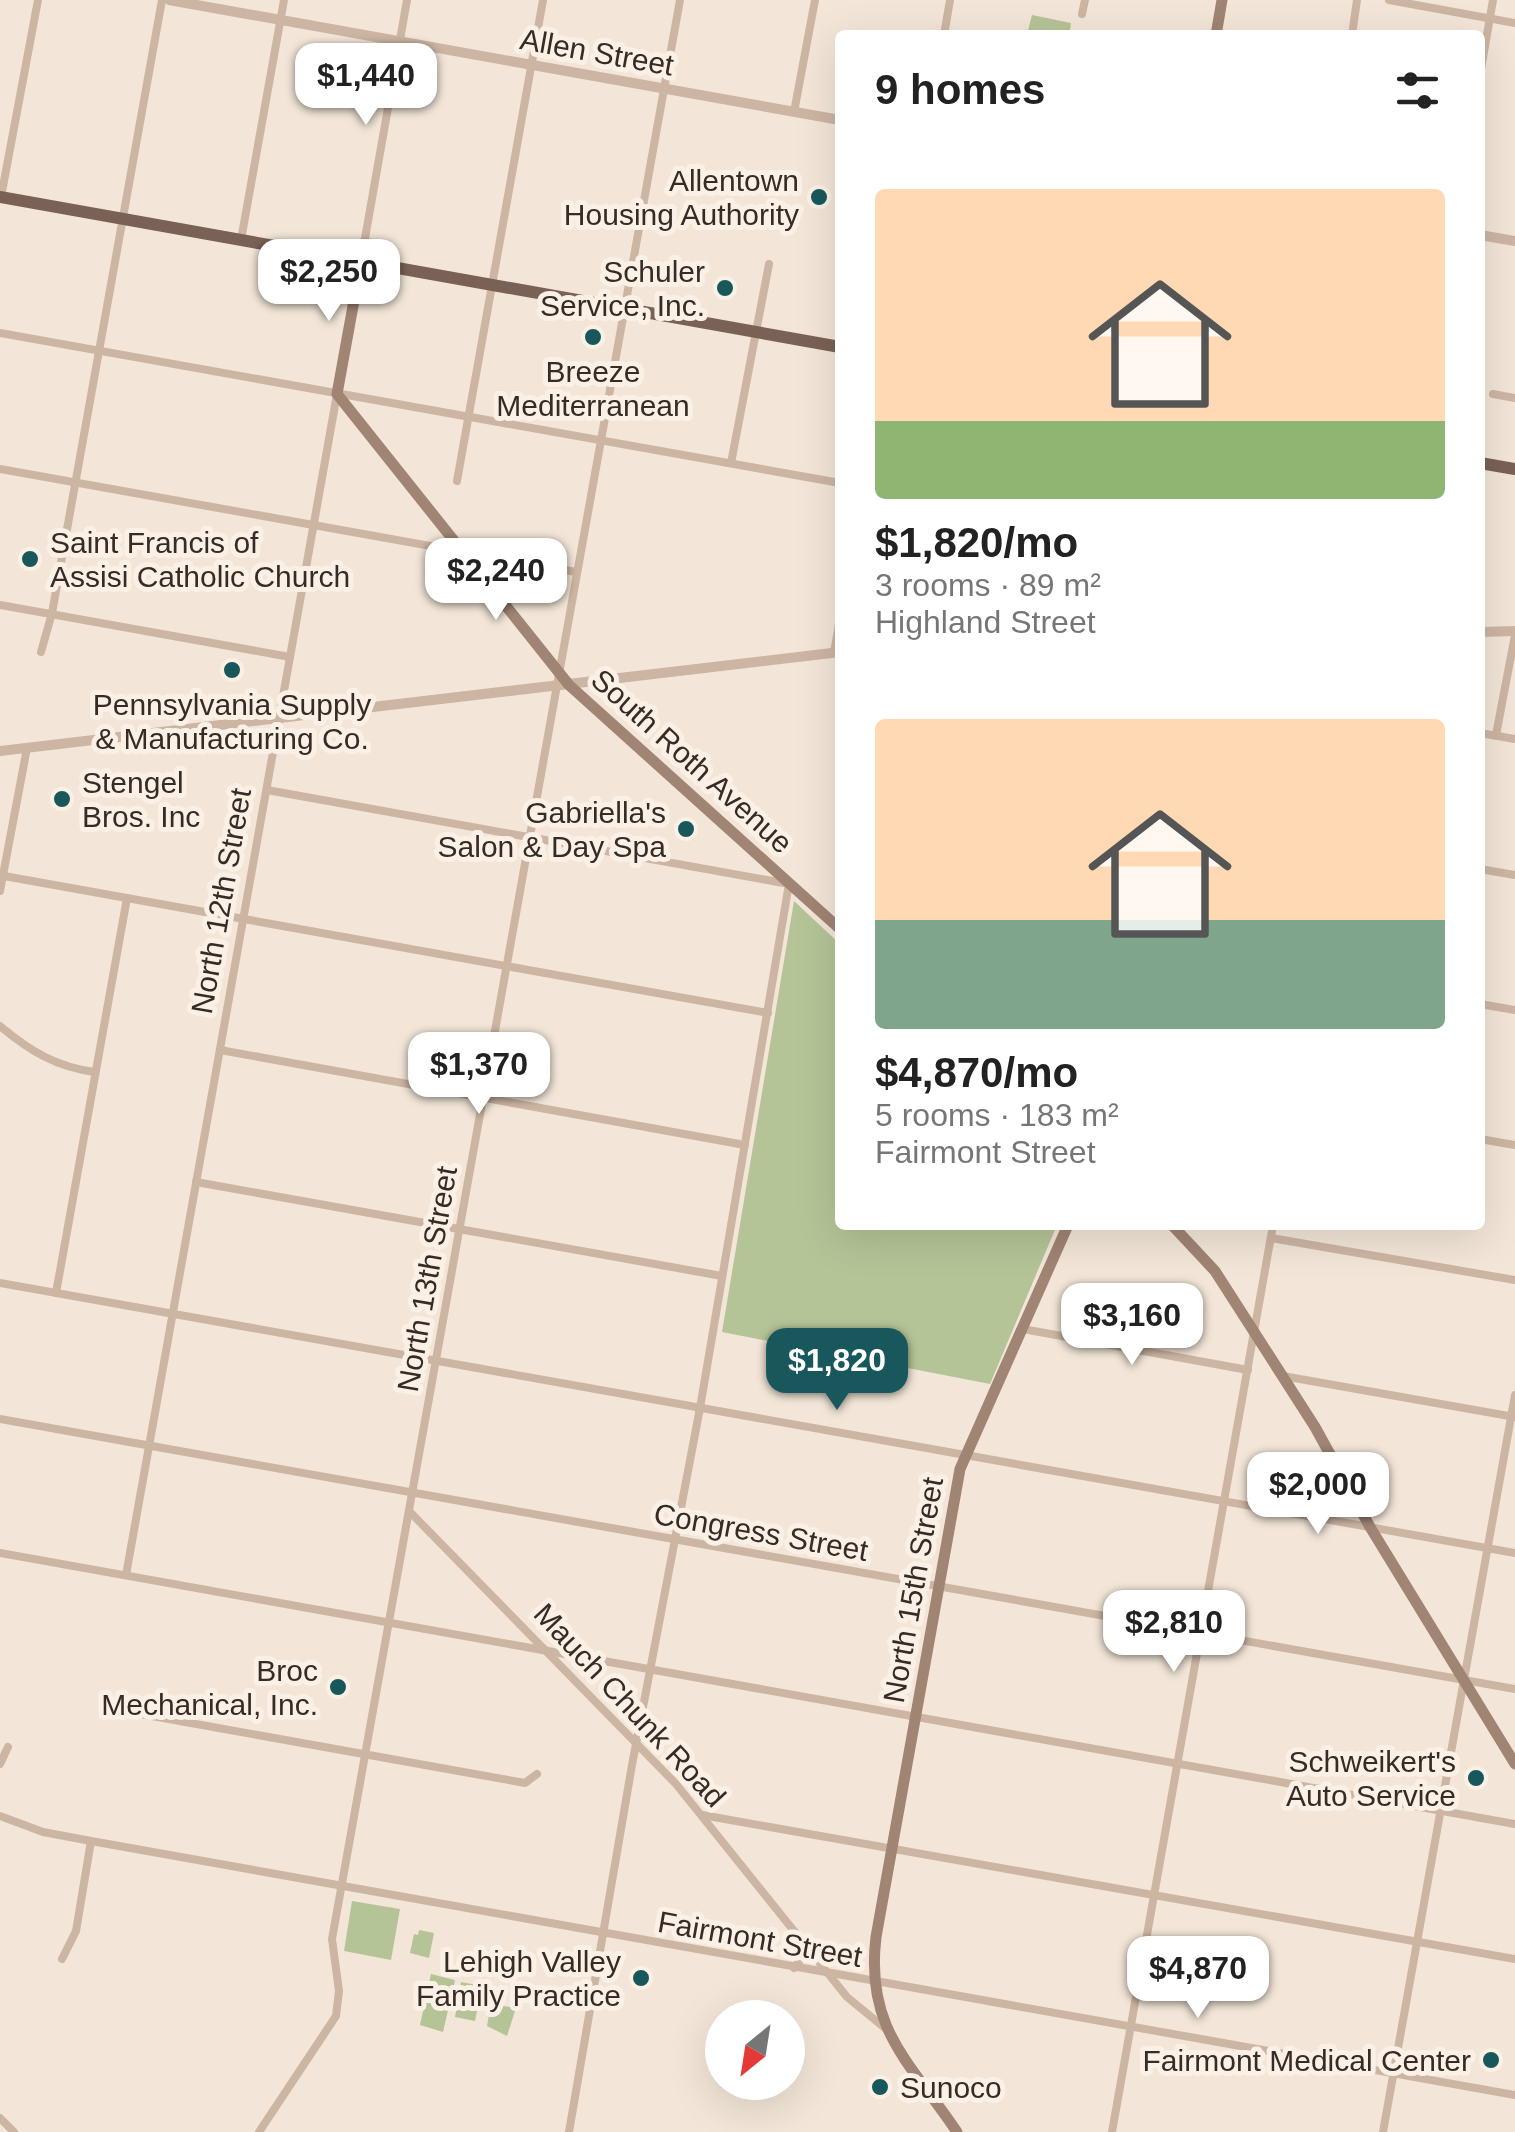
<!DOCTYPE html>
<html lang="en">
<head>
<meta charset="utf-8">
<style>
	body { margin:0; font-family:Arial,sans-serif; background:#f2f2f2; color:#222; height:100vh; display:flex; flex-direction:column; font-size:38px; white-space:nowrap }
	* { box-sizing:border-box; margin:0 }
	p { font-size:32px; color:#767676 }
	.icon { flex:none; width:55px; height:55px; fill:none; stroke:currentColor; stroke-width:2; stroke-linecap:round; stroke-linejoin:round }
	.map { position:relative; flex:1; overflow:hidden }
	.panel { position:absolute; left:835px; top:30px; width:650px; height:1200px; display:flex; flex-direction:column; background:#fff; border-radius:10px; box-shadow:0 10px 40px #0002 }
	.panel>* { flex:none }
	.needle { width:65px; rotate:210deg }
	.fabs { position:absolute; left:705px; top:2000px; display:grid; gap:20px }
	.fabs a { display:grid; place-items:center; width:100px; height:100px; border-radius:50%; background:#fff; box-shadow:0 10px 40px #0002; font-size:50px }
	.price { position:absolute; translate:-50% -85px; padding:0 22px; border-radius:20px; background:#fff; color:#222; font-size:32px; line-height:65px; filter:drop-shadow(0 2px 5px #0008) }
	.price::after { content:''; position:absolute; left:50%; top:60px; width:30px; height:22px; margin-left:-15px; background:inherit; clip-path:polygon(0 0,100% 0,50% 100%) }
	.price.on { background:#18585c; color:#fff }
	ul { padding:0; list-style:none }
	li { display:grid; align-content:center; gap:20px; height:530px; padding:0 40px }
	li span { display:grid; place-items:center; height:310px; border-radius:10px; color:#555 }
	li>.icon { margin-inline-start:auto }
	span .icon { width:180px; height:180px; fill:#fffc; stroke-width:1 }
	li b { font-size:42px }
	h2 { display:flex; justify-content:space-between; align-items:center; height:120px; padding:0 40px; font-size:42px }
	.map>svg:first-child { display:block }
</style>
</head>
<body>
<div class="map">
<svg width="1515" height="2132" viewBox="0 0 1515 2132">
	<rect width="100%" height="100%" fill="#f3e6d8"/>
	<!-- green -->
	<g fill="#b5c497">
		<path d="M1032,15L1071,23L1069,35H1027Z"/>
		<path d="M794,901L840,944V1225H1057L990,1384L722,1332Z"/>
		<path d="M352,1901L400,1909L391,1960L344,1951Z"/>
		<path d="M419,1930L434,1933L429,1958L410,1953L414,1934L418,1935Z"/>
		<path d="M431,1974L455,1980L443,2032L420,2025Z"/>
		<path d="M461,1982L482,1986L475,2021L455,2017Z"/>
		<path d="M491,2004L516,2008L507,2036L487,2026Z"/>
	</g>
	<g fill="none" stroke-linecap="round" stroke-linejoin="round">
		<!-- minor -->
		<g stroke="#cdb5a3" stroke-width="8">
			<path d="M1389,0L1515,23"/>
			<path d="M1082,14L1085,0"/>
			<path d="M944,35L950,0"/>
			<path d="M1352,35L1357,0"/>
			<path d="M1480,75L1493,0"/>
			<path d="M794,112L815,0"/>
			<path d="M1,197L38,0"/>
			<path d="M241,240L284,0"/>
			<path d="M361,261L407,0"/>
			<path d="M0,333L840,483"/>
			<path d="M1493,394L1515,398"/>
			<path d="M731,463L769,264"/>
			<path d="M0,469L576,572"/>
			<path d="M457,481L543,0"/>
			<path d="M0,605L290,657"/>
			<path d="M41,652L52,613L162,0"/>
			<path d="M834,653L840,618"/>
			<path d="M1480,733L1515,739"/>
			<path d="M1496,735L1515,635"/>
			<path d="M267,790L789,884L700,1408L632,1765L569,2132"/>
			<path d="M1480,869L1515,875"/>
			<path d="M4,876L768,1013"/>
			<path d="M0,891L27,748"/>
			<path d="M1480,1004L1515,1010"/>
			<path d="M0,1026C30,1051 56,1067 95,1072"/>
			<path d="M220,1050L745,1145"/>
			<path d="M1480,1139L1515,1145"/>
			<path d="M196,1182L722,1276"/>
			<path d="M1271,1238L1515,1280"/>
			<path d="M0,1283L1515,1553"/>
			<path d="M56,1293L127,898"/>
			<path d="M1023,1329L1248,1370"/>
			<path d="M1283,1376L1515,1417"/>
			<path d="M0,1419L1515,1689"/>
			<path d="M409,1511L676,1784L847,1997L886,2029"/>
			<path d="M0,1553L1515,1824"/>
			<path d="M126,1575L337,394"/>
			<path d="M124,1711L525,1783L537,1774"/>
			<path d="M0,1764L8,1747"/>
			<path d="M702,1815L1515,1959"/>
			<path d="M0,1816L43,1832L91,1841L1515,2095"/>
			<path d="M62,1959L76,1931L91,1841"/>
			<path d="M794,1968L803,1956L805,1942"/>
			<path d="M0,2118L14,2132"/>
			<path d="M259,2132L336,2016L339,1991L332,1939L680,0"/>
			<path d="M1112,2132L1273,1225"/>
			<path d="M1383,2132L1515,1395"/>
		</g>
		<!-- tertiary -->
		<g stroke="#cdb5a3" stroke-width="10">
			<path d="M169,0L840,120"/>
			<path d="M1480,235L1515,241"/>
			<path d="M1480,632L1515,631"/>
			<path d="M0,751L840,652"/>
		</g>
		<!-- secondary -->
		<g stroke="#a08474" stroke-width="11">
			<path d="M1216,35L1222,0"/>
			<path d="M361,262L337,394L569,685L840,929"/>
			<path d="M1172,1225L1215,1271L1315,1427L1370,1527L1515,1764"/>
			<path d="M957,2132C910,2062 865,2029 876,1937L960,1469L1068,1225"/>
		</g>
		<!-- primary -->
		<g stroke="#7a6155" stroke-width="12">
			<path d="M0,197L840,347"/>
			<path d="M1480,463L1515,469"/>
		</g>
	</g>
	<!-- markers -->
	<g fill="#18585c" stroke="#fbf0e5" stroke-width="4">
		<circle cx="819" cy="197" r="10"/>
		<circle cx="725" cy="288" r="10"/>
		<circle cx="593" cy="337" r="10"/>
		<circle cx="30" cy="559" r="10"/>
		<circle cx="232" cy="670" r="10"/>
		<circle cx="62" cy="799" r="10"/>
		<circle cx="686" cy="829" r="10"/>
		<circle cx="338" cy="1687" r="10"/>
		<circle cx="1476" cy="1778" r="10"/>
		<circle cx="641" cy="1978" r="10"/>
		<circle cx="1491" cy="2060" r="10"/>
		<circle cx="880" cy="2087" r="10"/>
	</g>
	<g text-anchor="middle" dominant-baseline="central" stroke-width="10" stroke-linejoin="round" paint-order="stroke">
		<!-- street labels -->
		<g font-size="30" fill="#372b26" stroke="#fbf0e5">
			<text transform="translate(597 52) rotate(10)">Allen Street</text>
			<text transform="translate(692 761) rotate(42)">South Roth Avenue</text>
			<text transform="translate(221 901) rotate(-80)">North 12th Street</text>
			<text transform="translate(427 1279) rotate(-80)">North 13th Street</text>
			<text transform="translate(761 1532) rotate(10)">Congress Street</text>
			<text transform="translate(913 1590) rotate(-80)">North 15th Street</text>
			<text transform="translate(630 1705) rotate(47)">Mauch Chunk Road</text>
			<text transform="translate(760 1939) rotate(10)">Fairmont Street</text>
		</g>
		<!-- poi labels -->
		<g font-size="30" fill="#372b26" stroke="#fbf0e5" text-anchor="end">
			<text x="799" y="180">Allentown<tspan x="799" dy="34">Housing Authority</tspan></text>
			<text x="705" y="271">Schuler<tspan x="705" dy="34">Service, Inc.</tspan></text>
			<text x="593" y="371" text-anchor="middle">Breeze<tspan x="593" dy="34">Mediterranean</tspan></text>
			<text x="50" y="542" text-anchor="start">Saint Francis of<tspan x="50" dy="34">Assisi Catholic Church</tspan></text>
			<text x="232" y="704" text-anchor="middle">Pennsylvania Supply<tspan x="232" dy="34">&amp; Manufacturing Co.</tspan></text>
			<text x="82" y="782" text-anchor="start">Stengel<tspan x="82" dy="34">Bros. Inc</tspan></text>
			<text x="666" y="812">Gabriella's<tspan x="666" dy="34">Salon &amp; Day Spa</tspan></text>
			<text x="318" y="1670">Broc<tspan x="318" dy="34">Mechanical, Inc.</tspan></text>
			<text x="1456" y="1761">Schweikert's<tspan x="1456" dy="34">Auto Service</tspan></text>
			<text x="621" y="1961">Lehigh Valley<tspan x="621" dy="34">Family Practice</tspan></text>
			<text x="1471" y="2060">Fairmont Medical Center</text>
			<text x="900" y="2087" text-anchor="start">Sunoco</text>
		</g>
	</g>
</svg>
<div class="fabs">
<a><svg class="needle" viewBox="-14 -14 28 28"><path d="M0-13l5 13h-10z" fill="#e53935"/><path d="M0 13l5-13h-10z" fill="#767676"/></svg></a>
</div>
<b class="price" style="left:366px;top:128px">$1,440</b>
<b class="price" style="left:329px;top:324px">$2,250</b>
<b class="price" style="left:496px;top:623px">$2,240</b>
<b class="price" style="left:479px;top:1117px">$1,370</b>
<b class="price" style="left:1132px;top:1368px">$3,160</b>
<b class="price on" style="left:837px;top:1413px">$1,820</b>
<b class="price" style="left:1318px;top:1537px">$2,000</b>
<b class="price" style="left:1174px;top:1675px">$2,810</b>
<b class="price" style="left:1198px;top:2021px">$4,870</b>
<section class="panel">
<h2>9 homes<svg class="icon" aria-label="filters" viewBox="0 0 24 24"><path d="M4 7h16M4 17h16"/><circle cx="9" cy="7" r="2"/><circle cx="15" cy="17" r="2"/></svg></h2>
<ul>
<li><span style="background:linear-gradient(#ffd9b3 75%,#8fb573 0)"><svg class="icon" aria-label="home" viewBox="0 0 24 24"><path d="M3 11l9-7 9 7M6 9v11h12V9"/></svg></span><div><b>$1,820/mo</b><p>3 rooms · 89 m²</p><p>Highland Street</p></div></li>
<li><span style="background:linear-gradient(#ffd9b3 65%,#7fa58c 0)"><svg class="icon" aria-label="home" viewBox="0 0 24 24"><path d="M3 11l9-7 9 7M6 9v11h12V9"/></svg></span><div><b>$4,870/mo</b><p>5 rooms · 183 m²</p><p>Fairmont Street</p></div></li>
</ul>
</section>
</div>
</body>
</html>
